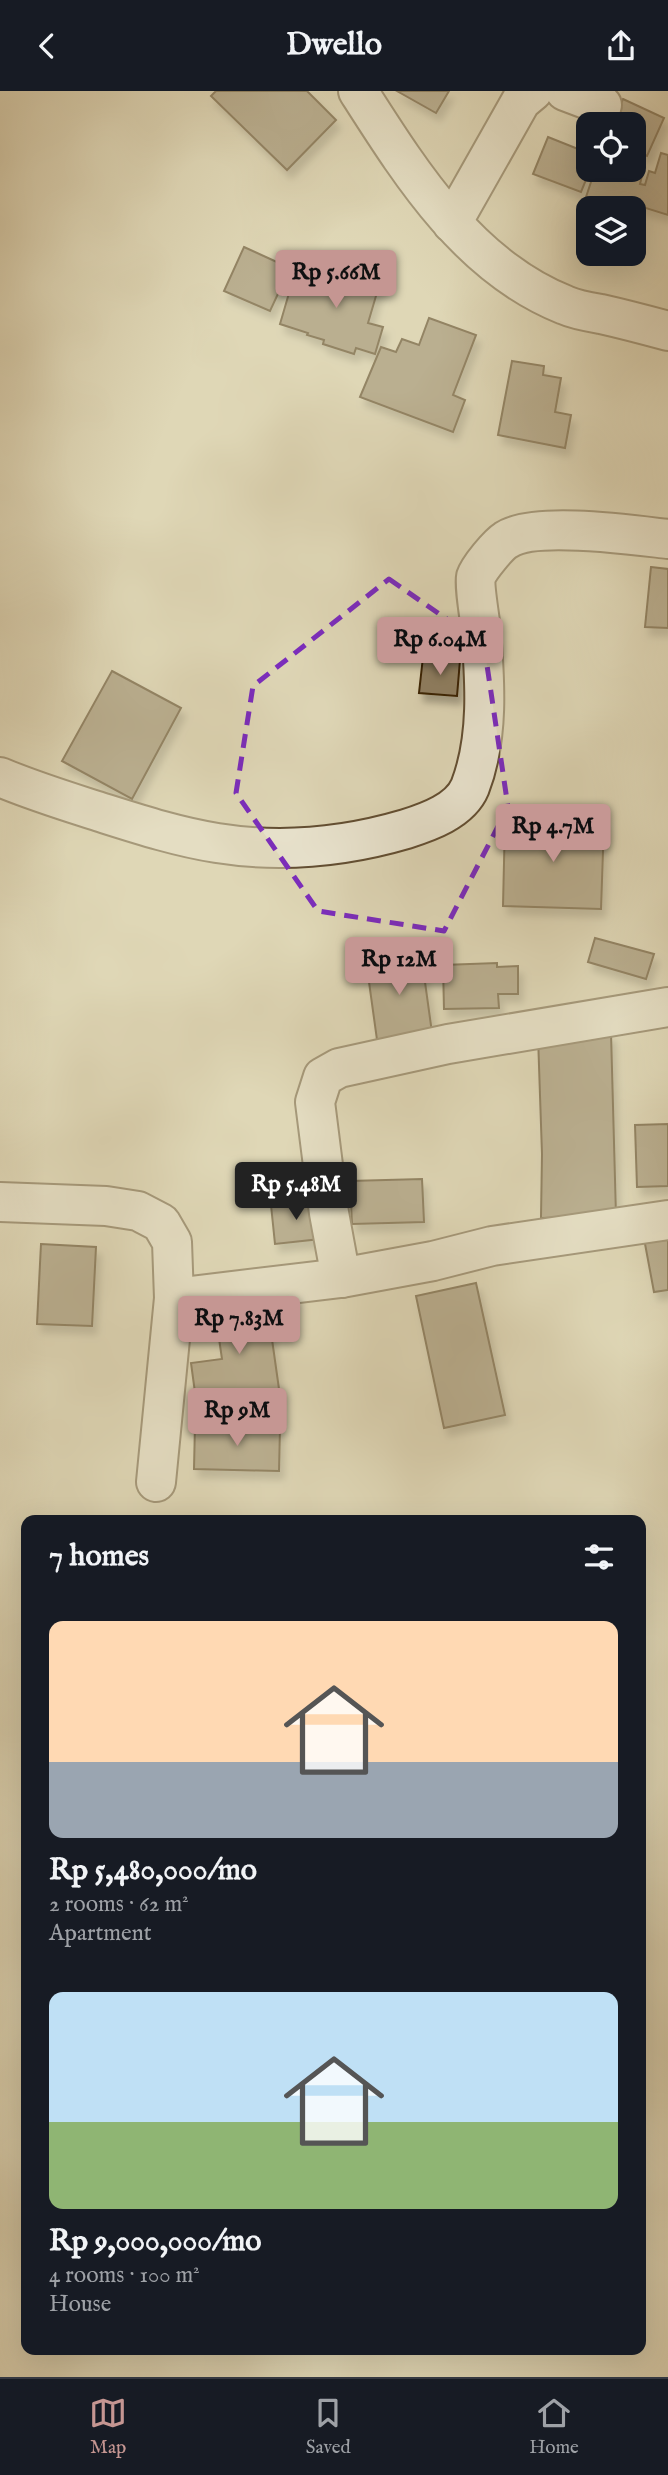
<!DOCTYPE html>
<html lang="en">
<head>
<meta charset="utf-8">
<style>
	body { margin:0; font-family:"IM FELL English",serif; background:#20242c; color:#f1f3f6; height:100vh; display:flex; flex-direction:column; font-size:26px; white-space:nowrap }
	* { box-sizing:border-box; margin:0 }
	p { font-size:23px; color:#9ea1a6 }
	.icon { flex:none; width:38px; height:38px; fill:none; stroke:currentColor; stroke-width:2; stroke-linecap:round; stroke-linejoin:round }
	.map { position:relative; flex:1; overflow:hidden }
	.panel { position:absolute; left:21px; top:1424px; width:625px; height:840px; display:flex; flex-direction:column; background:#171b24; border-radius:14px; box-shadow:0 7px 28px #0002 }
	.panel>* { flex:none }
	.tools { position:absolute; left:576px; top:21px; display:grid; gap:14px }
	.tools a { display:grid; place-items:center; width:70px; height:70px; border-radius:14px; background:#171b24; box-shadow:0 7px 28px #0002; font-size:35px }
	.price { position:absolute; translate:-50% -60px; padding:0 16px; border-radius:7px; background:#c59692; color:#111; font-size:23px; line-height:46px; filter:drop-shadow(0 2px 4px #0008) }
	.price::after { content:''; position:absolute; left:50%; top:42px; width:21px; height:16px; margin-left:-10px; background:inherit; clip-path:polygon(0 0,100% 0,50% 100%) }
	.price.active { background:#222; color:#fff }
	ul { padding:0; list-style:none }
	li { display:grid; align-content:center; gap:14px; height:371px; padding:0 28px }
	li span { display:grid; place-items:center; height:217px; border-radius:14px; color:#555 }
	li>.icon { margin-inline-start:auto }
	span .icon { width:126px; height:126px; fill:#fffc; stroke-width:1 }
	li b { font-size:30px }
	h2 { display:flex; justify-content:space-between; align-items:center; height:84px; padding:0 28px; font-size:30px }
	header { display:flex; justify-content:space-between; align-items:center; height:91px; padding:0 28px; background:#171b24; font-size:32px; font-weight:700 }
	.dock { display:flex; justify-content:space-around; align-items:center; height:98px; border-top:2px solid #363941; background:#171b24; font-size:19px; color:#9ea1a6 }
	.dock a { display:grid; justify-items:center; gap:4px }
	.dock .active { color:#c59692 }
	.map>svg:first-child { display:block }
</style>
</head>
<body>
<header><svg class="icon" aria-label="back" viewBox="0 0 24 24"><path d="M15 5l-7 7 7 7"/></svg>Dwello<svg class="icon" aria-label="share" viewBox="0 0 24 24"><path d="M12 15V3M7 8l5-5 5 5M5 13v7h14v-7"/></svg></header>
<div class="map">
<svg width="668" height="2286" viewBox="0 0 668 2286">
	<defs>
		<filter id="shadow"><feDropShadow dx="4.5" dy="8" stdDeviation="3.5" flood-color="#0004"/></filter>
	</defs>
	<rect width="100%" height="100%" fill="#dfd7b7"/>
	<filter id="stains"><feTurbulence type="fractalNoise" baseFrequency=".00286" numOctaves="4"/><feColorMatrix values="0 0 0 0 .2 0 0 0 0 .09 0 0 0 0 .02 0 0 0 .5 -.17"/></filter>
	<radialGradient id="worn" r=".72"><stop offset=".6" stop-color="#630" stop-opacity="0"/><stop offset="1" stop-color="#630" stop-opacity=".3"/></radialGradient>
	<!-- building -->
	<g fill="#8f7f62" stroke="#392006" stroke-width="2" filter="url(#shadow)">
		<path d="M216,0H307L336,29L287,79L211,5Z"/>
		<path d="M397,0H449L436,22Z"/>
		<path d="M623,8L664,27L647,65L634,59V33H612Z"/>
		<path d="M548,46L588,62V79H590L581,101L533,83Z"/>
		<path d="M661,62L668,64V124L617,108L615,115L586,106L595,79H634V73L644,76L640,93L645,94L649,80L655,82Z"/>
		<path d="M244,156L290,177L270,220L224,200Z"/>
		<path d="M349,178L381,188L368,232L383,236L375,263L356,257L354,263L323,253L324,249L307,244L308,242L280,233L294,185L320,193L325,179L346,185Z"/>
		<path d="M429,227L476,244L453,304L465,309L453,341L360,306L381,256L396,261L402,248L419,254Z"/>
		<path d="M512,270L544,275L543,284L561,287L555,321L571,324L565,357L498,344Z"/>
		<path d="M651,476L668,478V537L645,536Z"/>
		<path d="M423,566L460,569L457,605L419,602Z"/>
		<path d="M112,580L181,617L132,708L62,670Z"/>
		<path d="M505,729L604,731L601,818L503,815Z"/>
		<path d="M595,847L654,863L646,888L588,871Z"/>
		<path d="M420,855L433,949L378,956L365,862Z"/>
		<path d="M497,872V876L518,875V903H498L499,917L444,918L443,874Z"/>
		<path d="M611,942L616,1125L541,1127L542,1063L538,945Z"/>
		<path d="M668,1033V1095L637,1096L635,1034Z"/>
		<path d="M422,1088L424,1131L352,1133L350,1090Z"/>
		<path d="M316,1109L320,1148L275,1153L271,1114Z"/>
		<path d="M668,1138V1199L654,1201L643,1142Z"/>
		<path d="M41,1153L96,1156L92,1235L37,1233Z"/>
		<path d="M476,1192L505,1324L444,1337L416,1205Z"/>
		<path d="M267,1213L279,1298L196,1309L191,1272L222,1268L215,1220Z"/>
		<path d="M195,1334L280,1336L279,1380L194,1378Z"/>
	</g>
	<g fill="none" stroke-linecap="round" stroke-linejoin="round">
		<!-- minor casing -->
		<g stroke="#624e32" stroke-width="42">
			<g id="minor">
				<path d="M565,0L602,14"/>
				<path d="M452,132L521,10L533,0"/>
				<path d="M0,686C33,700 66,710 100,721C138,733 178,746 217,752C280,762 345,756 406,738C428,731 460,720 470,696C489,647 485,590 481,539C480,528 474,495 476,486C479,477 498,454 506,449C534,430 633,444 668,448"/>
				<path d="M0,1111L106,1115L138,1120L161,1132L172,1151L174,1207L156,1391"/>
				<path d="M341,1187L329,1122L315,1011L323,986L339,977L448,953L668,916"/>
				<path d="M174,1207L341,1187L433,1170L492,1155L668,1129"/>
			</g>
		</g>
		<!-- tertiary casing -->
		<g stroke="#624e32" stroke-width="42">
			<path id="tertiary" d="M358,0C411,83 469,176 565,214C576,219 589,221 601,223C623,228 646,234 668,240"/>
		</g>
		<!-- minor -->
		<use href="#minor" stroke="#eae5d0" stroke-width="38"/>
		<!-- tertiary -->
		<use href="#tertiary" stroke="#eae5d0" stroke-width="38"/>
	</g>
	<!-- marked area -->
	<path d="M0 0H668V2286H0ZM389,488L484,554L508,716L444,840L318,820L236,702L253,595Z" fill="#dfd7b7" fill-opacity=".55" fill-rule="evenodd"/>
	<path fill="none" stroke="#7b2cbf" stroke-width="5" stroke-dasharray="14 9" stroke-linejoin="round" d="M389,488L484,554L508,716L444,840L318,820L236,702L253,595Z"/>
	<rect width="100%" height="100%" filter="url(#stains)"/>
	<rect width="100%" height="100%" fill="url(#worn)"/>
</svg>
<div class="tools">
<a><svg class="icon" aria-label="locate" viewBox="0 0 24 24"><circle cx="12" cy="12" r="6"/><path d="M12 2v4M12 18v4M2 12h4M18 12h4"/></svg></a>
<a><svg class="icon" aria-label="layers" viewBox="0 0 24 24"><path d="M12 4l9 5-9 5-9-5zM3 14l9 5 9-5"/></svg></a>
</div>
<b class="price" style="left:336px;top:219px">Rp 5.66M</b>
<b class="price" style="left:440px;top:586px">Rp 6.04M</b>
<b class="price" style="left:553px;top:773px">Rp 4.7M</b>
<b class="price" style="left:399px;top:906px">Rp 12M</b>
<b class="price active" style="left:296px;top:1131px">Rp 5.48M</b>
<b class="price" style="left:239px;top:1265px">Rp 7.83M</b>
<b class="price" style="left:237px;top:1357px">Rp 9M</b>
<section class="panel">
<h2>7 homes<svg class="icon" aria-label="filters" viewBox="0 0 24 24"><path d="M4 7h16M4 17h16"/><circle cx="9" cy="7" r="2"/><circle cx="15" cy="17" r="2"/></svg></h2>
<ul>
<li><span style="background:linear-gradient(#ffd9b3 65%,#9aa5b1 0)"><svg class="icon" aria-label="home" viewBox="0 0 24 24"><path d="M3 11l9-7 9 7M6 9v11h12V9"/></svg></span><div><b>Rp 5,480,000/mo</b><p>2 rooms · 62 m²</p><p>Apartment</p></div></li>
<li><span style="background:linear-gradient(#bfe0f5 60%,#8fb573 0)"><svg class="icon" aria-label="home" viewBox="0 0 24 24"><path d="M3 11l9-7 9 7M6 9v11h12V9"/></svg></span><div><b>Rp 9,000,000/mo</b><p>4 rooms · 100 m²</p><p>House</p></div></li>
</ul>
</section>
</div>
<nav class="dock">
<a class="active"><svg class="icon" aria-label="map" viewBox="0 0 24 24"><path d="M3 6l6-2 6 2 6-2v14l-6 2-6-2-6 2zM9 4v14M15 6v14"/></svg>Map</a>
<a><svg class="icon" aria-label="saved" viewBox="0 0 24 24"><path d="M7 4h10v16l-5-4-5 4z"/></svg>Saved</a>
<a><svg class="icon" aria-label="home" viewBox="0 0 24 24"><path d="M3 11l9-7 9 7M6 9v11h12V9"/></svg>Home</a>
</nav>
</body>
</html>
